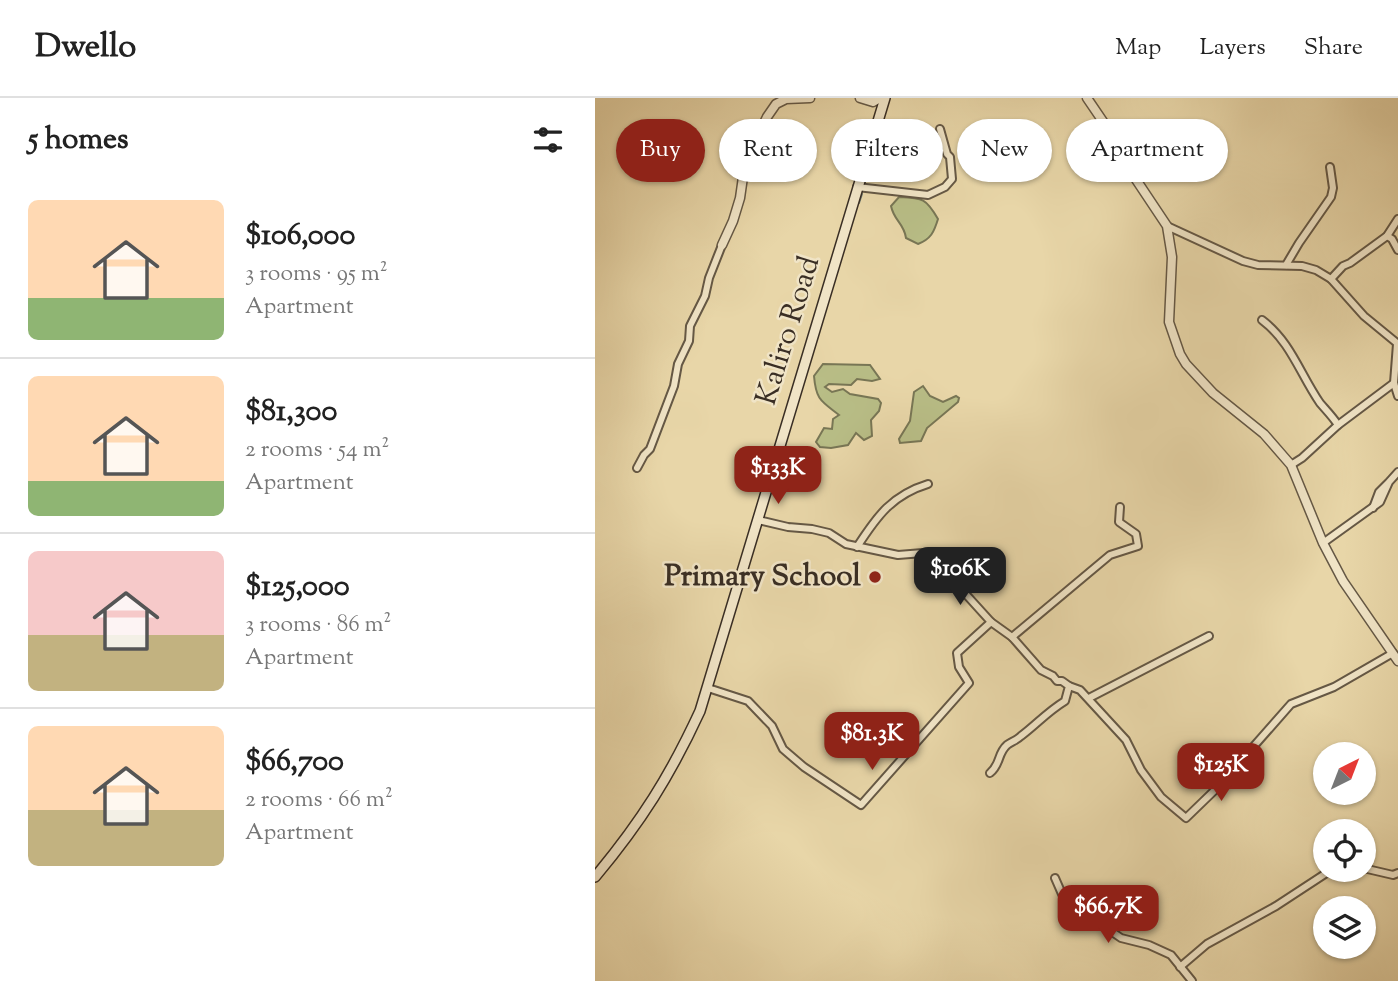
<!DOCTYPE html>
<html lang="en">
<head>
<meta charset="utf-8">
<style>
	body { margin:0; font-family:"Sorts Mill Goudy",serif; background:#f2f2f2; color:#222; height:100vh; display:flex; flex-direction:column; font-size:26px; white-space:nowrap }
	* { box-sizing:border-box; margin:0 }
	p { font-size:23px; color:#767676 }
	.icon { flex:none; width:38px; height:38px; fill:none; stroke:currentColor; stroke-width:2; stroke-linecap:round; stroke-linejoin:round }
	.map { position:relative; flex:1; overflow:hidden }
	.drawer { display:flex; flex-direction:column; background:#fff; width:595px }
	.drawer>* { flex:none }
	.guide { position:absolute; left:21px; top:21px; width:665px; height:63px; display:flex; gap:14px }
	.needle { width:46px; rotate:42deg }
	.buttons { position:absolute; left:718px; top:644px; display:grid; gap:14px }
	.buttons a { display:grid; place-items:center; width:63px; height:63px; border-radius:50%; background:#fff; box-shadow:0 2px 5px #0004; font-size:35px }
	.price { position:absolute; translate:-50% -60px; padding:0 16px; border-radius:14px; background:#8f2418; color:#fff; font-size:23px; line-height:46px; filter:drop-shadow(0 2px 4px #0008) }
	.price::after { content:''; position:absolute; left:50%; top:42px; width:21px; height:16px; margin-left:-10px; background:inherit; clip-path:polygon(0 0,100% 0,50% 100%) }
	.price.current { background:#222; color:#fff }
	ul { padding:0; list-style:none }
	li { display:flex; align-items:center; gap:21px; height:175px; padding:0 28px }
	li+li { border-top:2px solid #e0e0e0 }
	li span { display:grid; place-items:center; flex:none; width:196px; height:140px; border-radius:10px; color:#555 }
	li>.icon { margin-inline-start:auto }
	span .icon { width:84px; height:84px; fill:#fffc; stroke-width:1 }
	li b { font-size:30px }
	h2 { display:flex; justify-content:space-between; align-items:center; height:84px; padding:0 28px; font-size:30px }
	.chip { padding:0 24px; border-radius:32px; background:#fff; box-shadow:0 2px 5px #0004; font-size:24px; line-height:63px }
	.chip.current { background:#8f2418; color:#fff }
	header { display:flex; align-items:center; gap:42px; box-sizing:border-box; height:98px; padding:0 35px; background:#fff; border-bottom:2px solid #e0e0e0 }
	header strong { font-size:33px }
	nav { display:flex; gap:38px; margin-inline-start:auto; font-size:24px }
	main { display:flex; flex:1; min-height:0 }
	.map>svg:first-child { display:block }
</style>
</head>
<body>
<header>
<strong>Dwello</strong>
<nav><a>Map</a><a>Layers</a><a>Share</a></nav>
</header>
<main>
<section class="drawer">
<h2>5 homes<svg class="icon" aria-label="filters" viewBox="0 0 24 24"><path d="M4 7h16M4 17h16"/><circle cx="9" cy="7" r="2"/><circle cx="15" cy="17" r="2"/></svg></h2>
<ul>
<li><span style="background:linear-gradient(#ffd9b3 70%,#8fb573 0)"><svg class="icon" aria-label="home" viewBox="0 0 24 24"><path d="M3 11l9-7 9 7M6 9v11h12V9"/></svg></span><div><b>$106,000</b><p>3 rooms · 95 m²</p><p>Apartment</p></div></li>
<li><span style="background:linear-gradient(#ffd9b3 75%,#8fb573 0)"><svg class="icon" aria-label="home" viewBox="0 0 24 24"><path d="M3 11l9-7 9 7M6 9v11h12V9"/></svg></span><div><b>$81,300</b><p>2 rooms · 54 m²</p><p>Apartment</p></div></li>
<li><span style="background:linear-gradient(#f6c9c9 60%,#c2b280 0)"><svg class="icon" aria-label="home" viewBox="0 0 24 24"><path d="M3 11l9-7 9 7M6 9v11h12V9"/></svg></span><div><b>$125,000</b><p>3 rooms · 86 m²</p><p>Apartment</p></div></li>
<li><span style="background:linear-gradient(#ffd9b3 60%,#c2b280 0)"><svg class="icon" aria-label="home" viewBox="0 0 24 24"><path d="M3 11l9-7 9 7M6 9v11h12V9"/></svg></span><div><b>$66,700</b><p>2 rooms · 66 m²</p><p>Apartment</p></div></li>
</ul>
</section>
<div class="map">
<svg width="803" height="883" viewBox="0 0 803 883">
	<rect width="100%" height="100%" fill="#e8d6a8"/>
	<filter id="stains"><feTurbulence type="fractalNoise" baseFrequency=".00286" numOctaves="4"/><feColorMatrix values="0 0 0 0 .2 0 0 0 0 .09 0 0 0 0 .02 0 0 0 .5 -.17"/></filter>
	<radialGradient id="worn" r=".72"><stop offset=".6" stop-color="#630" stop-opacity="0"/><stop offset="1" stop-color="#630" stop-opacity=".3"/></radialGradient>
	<!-- green -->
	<g fill="#b8bd86" stroke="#787655" stroke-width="2">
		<path d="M304,99C328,100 331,100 343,121C339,134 336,141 323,146L311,140C309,125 299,123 296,108Z"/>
		<path d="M228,266L275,267L285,281L277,283L262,281L256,287L234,286L230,289L237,294L248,291L255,296L283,301L286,305L284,313L276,322L277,338L269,342L261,335L253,347L236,350L225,349L221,344L229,330L237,331L238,321L244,317C226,303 221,302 219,278Z"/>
		<path d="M328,288L335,298L348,304L361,298L364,300L363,304L332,330L326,343L305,345L304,341L315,323L319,294Z"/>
	</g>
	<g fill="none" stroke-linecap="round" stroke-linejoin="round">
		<!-- stream -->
		<g stroke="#738078" stroke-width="2">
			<path d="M276,61L280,49"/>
			<path d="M269,86L272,75"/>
			<path d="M264,105L267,96"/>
		</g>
		<!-- minor casing -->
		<g stroke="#655845" stroke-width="10">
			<g id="minor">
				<path d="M262,89L333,97L350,89L357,81L355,59L352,56L345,31"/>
				<path d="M572,128L648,163L663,167L707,168L721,172L736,181L769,218L803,246"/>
				<path d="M792,138L797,141L803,152"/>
				<path d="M691,167L704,145L736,99L738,90L735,69"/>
				<path d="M736,181L748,168L755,165L792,138L803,121"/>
				<path d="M667,222C696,244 705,276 725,305C731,312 738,319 743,327"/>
				<path d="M802,246L799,285L803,298"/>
				<path d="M696,367L707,360L743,327L799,285"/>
				<path d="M42,370L49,357L55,351L79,288L83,266L94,243L95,228L110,198L114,180L127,147"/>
				<path d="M778,410L784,394L792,386"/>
				<path d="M163,422L193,429L217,431L234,435L251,446L303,457L328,455L347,470L396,524L417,539L446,572L458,578L462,583H467L474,588L470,603C452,614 442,626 426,638C422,642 416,644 412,647C402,656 406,666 395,675"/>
				<path d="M728,445L785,404L794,384L803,374"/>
				<path d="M262,449C282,418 297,397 333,386"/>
				<path d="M417,539L515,457L543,448L541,436L524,424L525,409"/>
				<path d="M474,588L485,592L531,642L546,672L566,699L591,720L622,690L696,606L739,589L798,555"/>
				<path d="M113,590L153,603L177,628L188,651L209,669L266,707L374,585L364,569L362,555L396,524"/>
				<path d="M494,600L614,538"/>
				<path d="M768,770L798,777L803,775"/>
				<path d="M460,780L467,796L487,813L526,840L554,847L576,857L597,883"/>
				<path d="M585,869L612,846L681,808L736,772"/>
			</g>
		</g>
		<!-- tertiary casing -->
		<g stroke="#655845" stroke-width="11">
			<g id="tertiary">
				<path d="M265,0L278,4L285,0"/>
				<path d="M492,0L509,25L538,77L572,128L577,159L574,224L585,256L591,266L618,295L669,336L696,367L728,445L748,483L803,563"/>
				<path d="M127,147L138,123L145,100L150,65L172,19L181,6L191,1L215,0"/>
			</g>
		</g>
		<!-- secondary casing -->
		<g stroke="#392e24" stroke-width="12">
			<path id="secondary" d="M0,779C46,724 75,678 105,613L290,0"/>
		</g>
		<!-- minor -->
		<use href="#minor" stroke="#f0e4c6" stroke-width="6"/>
		<!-- tertiary -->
		<use href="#tertiary" stroke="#f0e4c6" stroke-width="8"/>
		<!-- secondary -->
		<use href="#secondary" stroke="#f0e4c6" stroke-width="9"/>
	</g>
	<!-- markers -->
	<circle fill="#8f2418" stroke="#f0e4c6" stroke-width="2.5" cx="280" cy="479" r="7"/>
	<g text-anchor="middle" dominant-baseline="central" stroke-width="5" stroke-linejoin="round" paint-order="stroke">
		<!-- street labels -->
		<g font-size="30" fill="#392e24" stroke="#f0e4c6">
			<text transform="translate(194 233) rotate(-73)">Kaliro Road</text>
		</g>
		<!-- poi labels -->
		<g font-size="30" font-weight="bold" fill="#392e24" stroke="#f0e4c6" text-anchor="end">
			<text x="266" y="479">Primary School</text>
		</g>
	</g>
	<rect width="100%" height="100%" filter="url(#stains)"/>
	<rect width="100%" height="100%" fill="url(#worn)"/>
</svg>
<div class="buttons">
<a><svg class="needle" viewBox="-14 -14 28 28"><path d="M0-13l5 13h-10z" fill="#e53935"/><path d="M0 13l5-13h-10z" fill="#767676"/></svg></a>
<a><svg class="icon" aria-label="locate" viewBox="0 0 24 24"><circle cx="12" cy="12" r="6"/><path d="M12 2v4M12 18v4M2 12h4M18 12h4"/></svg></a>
<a><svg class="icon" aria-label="layers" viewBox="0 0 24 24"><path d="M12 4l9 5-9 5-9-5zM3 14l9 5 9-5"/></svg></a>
</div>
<b class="price" style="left:183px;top:408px">$133K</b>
<b class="price current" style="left:365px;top:509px">$106K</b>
<b class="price" style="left:277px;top:674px">$81.3K</b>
<b class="price" style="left:626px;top:705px">$125K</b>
<b class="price" style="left:513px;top:847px">$66.7K</b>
<div class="guide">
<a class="chip current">Buy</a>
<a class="chip">Rent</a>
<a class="chip">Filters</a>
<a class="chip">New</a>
<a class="chip">Apartment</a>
</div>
</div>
</main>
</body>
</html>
